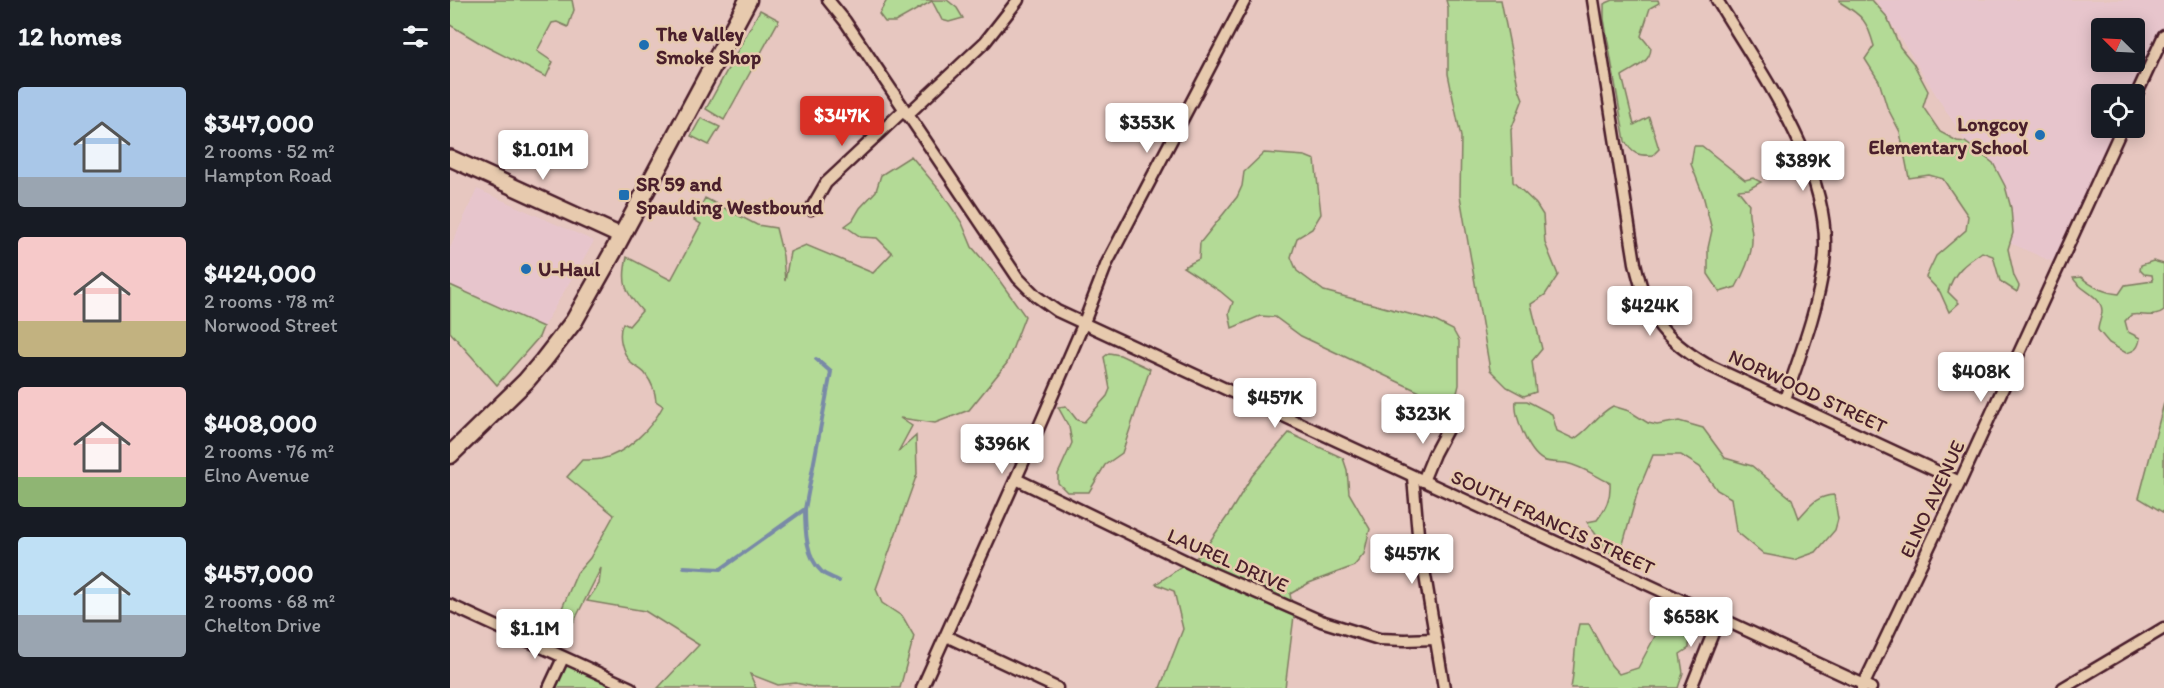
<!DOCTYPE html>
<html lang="en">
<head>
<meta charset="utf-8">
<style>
	body { margin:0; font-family:Itim,sans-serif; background:#242831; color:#f1f3f6; height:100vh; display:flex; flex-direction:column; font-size:22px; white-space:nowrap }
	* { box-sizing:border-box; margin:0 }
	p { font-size:20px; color:#9ea1a6 }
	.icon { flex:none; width:33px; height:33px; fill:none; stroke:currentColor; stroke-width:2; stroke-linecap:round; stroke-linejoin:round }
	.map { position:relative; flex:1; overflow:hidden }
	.side { display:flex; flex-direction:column; background:#171b24; width:450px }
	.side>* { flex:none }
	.needle { width:39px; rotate:294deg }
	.buttons { position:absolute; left:1641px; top:18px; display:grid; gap:12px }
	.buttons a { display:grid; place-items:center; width:54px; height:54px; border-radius:6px; background:#171b24; box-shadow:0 3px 15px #0003; font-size:30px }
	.price { position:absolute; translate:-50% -51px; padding:0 14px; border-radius:6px; background:#fff; color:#222; font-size:20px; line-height:39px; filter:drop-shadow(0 2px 3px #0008) }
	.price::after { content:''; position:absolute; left:50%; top:36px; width:18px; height:14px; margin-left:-9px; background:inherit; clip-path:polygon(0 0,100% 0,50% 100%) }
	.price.selected { background:#d93025; color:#fff }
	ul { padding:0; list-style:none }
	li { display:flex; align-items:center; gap:18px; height:150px; padding:0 18px }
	li span { display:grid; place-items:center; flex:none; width:168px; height:120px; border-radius:6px; color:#555 }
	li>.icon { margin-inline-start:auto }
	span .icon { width:72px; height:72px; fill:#fffc; stroke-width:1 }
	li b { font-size:26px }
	h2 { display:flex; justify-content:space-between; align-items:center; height:72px; padding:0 18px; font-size:26px }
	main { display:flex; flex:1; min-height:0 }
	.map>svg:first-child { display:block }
</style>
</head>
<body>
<main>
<section class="side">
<h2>12 homes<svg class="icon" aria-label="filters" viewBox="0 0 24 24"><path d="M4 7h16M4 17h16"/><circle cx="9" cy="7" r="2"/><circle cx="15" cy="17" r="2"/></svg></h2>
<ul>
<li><span style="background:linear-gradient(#a9c7e8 75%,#9aa5b1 0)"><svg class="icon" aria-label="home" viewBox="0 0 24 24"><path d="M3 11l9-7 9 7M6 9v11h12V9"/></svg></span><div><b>$347,000</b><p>2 rooms · 52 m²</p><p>Hampton Road</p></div></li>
<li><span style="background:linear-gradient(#f6c9c9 70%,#c2b280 0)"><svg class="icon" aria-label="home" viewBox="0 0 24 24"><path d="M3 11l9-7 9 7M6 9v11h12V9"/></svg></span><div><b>$424,000</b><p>2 rooms · 78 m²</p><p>Norwood Street</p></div></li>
<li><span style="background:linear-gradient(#f6c9c9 75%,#8fb573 0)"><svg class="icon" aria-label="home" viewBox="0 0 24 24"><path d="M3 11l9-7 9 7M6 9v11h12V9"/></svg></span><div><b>$408,000</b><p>2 rooms · 76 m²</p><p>Elno Avenue</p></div></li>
<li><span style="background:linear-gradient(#bfe0f5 65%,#9aa5b1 0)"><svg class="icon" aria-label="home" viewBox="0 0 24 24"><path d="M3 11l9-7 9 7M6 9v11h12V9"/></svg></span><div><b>$457,000</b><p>2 rooms · 68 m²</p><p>Chelton Drive</p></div></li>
</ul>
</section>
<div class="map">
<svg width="1714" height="688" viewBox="0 0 1714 688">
	<rect width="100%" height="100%" fill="#e7c7c0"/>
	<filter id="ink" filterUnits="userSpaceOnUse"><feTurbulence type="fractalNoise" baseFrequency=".0167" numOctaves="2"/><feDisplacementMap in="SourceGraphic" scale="12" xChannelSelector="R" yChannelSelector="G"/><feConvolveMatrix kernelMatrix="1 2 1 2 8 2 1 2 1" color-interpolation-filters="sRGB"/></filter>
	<g filter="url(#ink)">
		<!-- built -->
		<g fill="#e7c5cc" fill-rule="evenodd">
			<path d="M1426,0H1714V35L1684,94H1652V128H1672L1609,265L1556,241L1546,190ZM1652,28H1684V62H1652Z"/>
			<path d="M27,189L144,241L93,327L0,285V248Z"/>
		</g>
		<!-- green -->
		<g fill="#b3da96" stroke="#7e7c60" stroke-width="1.5">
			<path d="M0,0H122L124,10L118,27L107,22L102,23L87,51L103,62L96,77L35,46L0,25Z"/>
			<path d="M437,0H497L507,8L513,18L499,22L492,20L482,1L445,22H435L429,14Z"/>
			<path d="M996,0H1051L1068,86L1073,99L1061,130L1063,182L1086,204L1093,215L1095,243L1108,275L1095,295L1081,304L1092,349L1082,361L1086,392L1074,396L1057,387L1040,370L1010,196L1011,137L998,74V7Z"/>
			<path d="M1163,0H1208L1209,3L1200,8L1191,36L1201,48C1200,64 1183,68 1172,76L1184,125L1199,117L1209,149L1203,155C1188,156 1182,154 1175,141L1154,19V4Z"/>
			<path d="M1390,0H1422L1437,17L1450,47L1463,63L1478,91L1473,107L1490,132L1507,141L1515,142L1543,163L1555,186L1561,208L1563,233L1558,249L1564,276L1569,286L1567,292L1550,281L1543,256L1532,252C1516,263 1503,272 1498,292L1509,303L1499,312L1490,292L1476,277L1486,256L1516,230L1518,216L1493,179L1479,175L1459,178L1450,132L1437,107L1429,81L1415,59L1424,46C1417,21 1413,16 1391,3Z"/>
			<path d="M310,10L329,20L274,120L256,109Z"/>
			<path d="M251,118L270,127L259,145L241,136Z"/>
			<path d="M1244,146H1252L1295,180L1303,178L1311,182L1299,189L1288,190L1299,204C1297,215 1302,225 1302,237C1303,254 1294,273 1286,287L1270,292L1258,274V248L1262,230L1253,195L1241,164Z"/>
			<path d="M814,153L855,156L865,160L871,214L862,229L847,238L841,257L847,271L874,291L985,321L1003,330L1009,341V385L1004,405L997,412L976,395L851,336L825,317L810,316L782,328L779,313L783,302L770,291L733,267L749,259L750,243L787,197L792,186L794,172Z"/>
			<path d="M461,156L492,193L512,223L522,247L544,273L575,316L557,363L519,410L485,423L450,418L462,426L448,452L466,436L467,474L426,589L432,603L453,617L464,636L450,688H367L346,683L328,685L300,674L306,688H208L249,645L195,611L137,601L149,584L151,568L107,655L91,648L110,613L127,573L140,558L164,515L117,477L132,460C138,460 145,460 151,459C176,454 202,428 213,406L206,401C205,390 202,383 196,375C192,369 185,367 181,363C172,352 167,335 173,323L179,326L192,311C175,292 171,283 177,257L221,280L251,224L244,220L255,198L307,225L326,228L333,256L335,281L340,252L356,245L423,273L442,253L427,238L411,237L395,226L403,220L410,208L426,191L431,175Z"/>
			<path d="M1703,261L1714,264V311C1705,319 1693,313 1681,315L1675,321L1678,332L1690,338C1689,348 1685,351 1676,353L1659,343L1648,330C1648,324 1652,317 1652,311C1652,296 1629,290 1623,278L1631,277C1641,286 1655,293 1669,294L1675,285L1703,281L1702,275L1694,274L1690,270L1691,265Z"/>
			<path d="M0,285L93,327L89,337L47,385L0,332Z"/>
			<path d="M659,353L670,355L700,369L672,453L655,465L639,492H617L608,483V474L622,443L619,427L608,407L616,406L627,420L634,422L657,396L660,389L654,357Z"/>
			<path d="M1066,401H1077L1102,414L1107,431L1124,439C1139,431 1147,414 1163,406L1179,411L1198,423L1207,425L1229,421L1253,428L1275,458L1302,466L1342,499L1349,518C1360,506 1366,496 1384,495L1388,519L1385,530L1366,552L1344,560L1314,554L1286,531L1281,498L1267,490L1250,467L1231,455H1203L1187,494L1171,551L1159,553L1137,522L1147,520C1156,508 1161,498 1160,483C1146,476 1131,466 1116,463C1109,462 1099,463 1093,460C1078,452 1064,416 1066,401Z"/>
			<path d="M1714,403V513L1689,498Z"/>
			<path d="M839,433L893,458L897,470L899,493L920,529L914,554L904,566L859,583L840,594L844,616L835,688H710L733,629L724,591L706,584L751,554L779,514L802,476Z"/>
			<path d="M1217,614H1225L1228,620L1226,627L1240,626L1239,648L1230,654L1233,673L1228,688H1121C1125,668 1124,643 1129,624H1139L1161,665L1169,674L1188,668Z"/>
			<path d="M115,665L159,682L162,688H104Z"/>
		</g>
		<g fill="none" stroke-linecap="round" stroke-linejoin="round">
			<!-- stream -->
			<g stroke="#798aa7" stroke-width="4">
				<path d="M366,359L381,372L355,509C355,530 356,558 372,572C376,576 384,578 389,581"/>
				<path d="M234,567L271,569L355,509"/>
			</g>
			<!-- street casing -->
			<g stroke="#4a1f2b" stroke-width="15">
				<g id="street">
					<path d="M378,0L395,21L568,278L586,296L607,311L1421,688"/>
					<path d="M1143,0L1185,263C1197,315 1209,336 1256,364L1510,482"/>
					<path d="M1267,0C1311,73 1385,173 1374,263C1368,309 1350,355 1335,399"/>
					<path d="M1684,100L1714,35"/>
					<path d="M457,115L535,42L568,0"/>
					<path d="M361,209L376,183L454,110"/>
					<path d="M963,477L968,534L994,688"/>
					<path d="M566,479L746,566L871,621L929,639L955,640L985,639"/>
					<path d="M973,481L984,454L1001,422"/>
					<path d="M0,605L181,688"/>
					<path d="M496,636L607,688"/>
					<path d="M99,688L113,658"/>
					<path d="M472,688L585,436L633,325L657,263L795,0"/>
					<path d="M1241,688L1269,618"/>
					<path d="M1412,688L1510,482L1672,128"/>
					<path d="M1613,688L1714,628"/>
				</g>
			</g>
			<!-- secondary casing -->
			<g stroke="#4a1f2b" stroke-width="20">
				<path id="secondary" d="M0,158L171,236"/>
			</g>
			<!-- primary casing -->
			<g stroke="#4a1f2b" stroke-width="21">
				<path id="primary" d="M0,455L76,381L93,361L124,321L163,252L298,0"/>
			</g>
			<!-- street -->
			<use href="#street" stroke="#e7caae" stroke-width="10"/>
			<!-- secondary -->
			<use href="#secondary" stroke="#e7caae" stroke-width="15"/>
			<!-- primary -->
			<use href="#primary" stroke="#e7caae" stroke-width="16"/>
		</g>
	</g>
	<!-- markers -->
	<g fill="#1f6fb2" stroke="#e7caae" stroke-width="2">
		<circle cx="194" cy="45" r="6"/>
		<circle cx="1590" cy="135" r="6"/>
		<rect x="168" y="189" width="12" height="12" rx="3"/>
		<circle cx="76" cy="269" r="6"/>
	</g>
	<g text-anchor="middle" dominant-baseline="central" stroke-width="5" stroke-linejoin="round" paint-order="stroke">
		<!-- poi labels -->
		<g font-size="20" font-weight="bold" fill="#4a1f2b" stroke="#e7caae" text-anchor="start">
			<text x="206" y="34">The Valley<tspan x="206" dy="23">Smoke Shop</tspan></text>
			<text x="1578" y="124" text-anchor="end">Longcoy<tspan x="1578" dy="23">Elementary School</tspan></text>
			<text x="186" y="184">SR 59 and<tspan x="186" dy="23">Spaulding Westbound</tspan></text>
			<text x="88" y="269">U-Haul</text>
		</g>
		<!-- street labels -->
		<g font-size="20" fill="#4a1f2b" stroke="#e7caae">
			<text transform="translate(1358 391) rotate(25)">NORWOOD STREET</text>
			<text transform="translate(1482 499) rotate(-65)">ELNO AVENUE</text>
			<text transform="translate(1103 522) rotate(25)">SOUTH FRANCIS STREET</text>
			<text transform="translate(778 560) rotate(24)">LAUREL DRIVE</text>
		</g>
	</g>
</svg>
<div class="buttons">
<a><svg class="needle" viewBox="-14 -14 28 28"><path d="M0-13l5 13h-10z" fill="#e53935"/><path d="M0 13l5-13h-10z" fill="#9ea1a6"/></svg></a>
<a><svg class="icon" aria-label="locate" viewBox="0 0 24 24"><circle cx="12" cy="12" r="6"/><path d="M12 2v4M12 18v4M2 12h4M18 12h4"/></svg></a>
</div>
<b class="price selected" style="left:392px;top:147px">$347K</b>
<b class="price" style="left:697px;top:154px">$353K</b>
<b class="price" style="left:93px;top:181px">$1.01M</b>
<b class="price" style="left:1353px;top:192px">$389K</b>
<b class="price" style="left:1200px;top:337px">$424K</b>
<b class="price" style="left:1531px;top:403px">$408K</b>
<b class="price" style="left:825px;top:429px">$457K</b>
<b class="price" style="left:973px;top:445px">$323K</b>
<b class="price" style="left:552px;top:475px">$396K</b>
<b class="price" style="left:962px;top:585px">$457K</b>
<b class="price" style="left:1241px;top:648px">$658K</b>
<b class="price" style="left:85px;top:660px">$1.1M</b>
</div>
</main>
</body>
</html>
